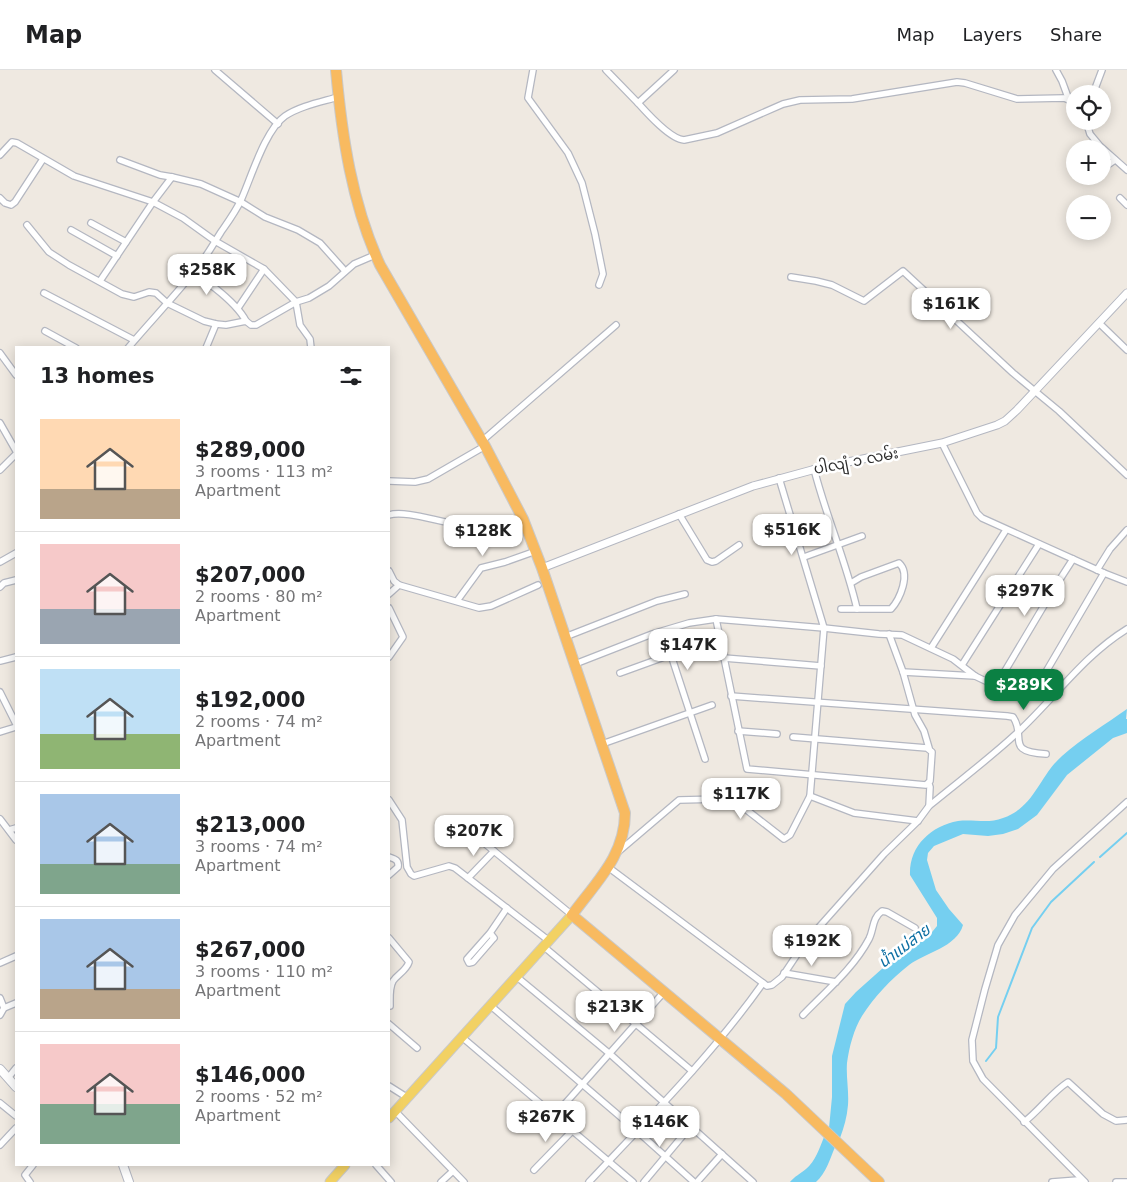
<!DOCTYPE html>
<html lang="en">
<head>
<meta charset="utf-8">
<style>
	body { margin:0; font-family:"DejaVu Sans","Noto Sans Myanmar","Noto Sans Thai",sans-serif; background:#f2f2f2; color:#202124; height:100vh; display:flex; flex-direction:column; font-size:19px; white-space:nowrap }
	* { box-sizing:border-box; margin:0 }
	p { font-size:16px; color:#757577 }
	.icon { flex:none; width:28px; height:28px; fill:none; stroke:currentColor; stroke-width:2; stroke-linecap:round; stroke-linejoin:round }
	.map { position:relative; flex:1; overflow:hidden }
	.details { position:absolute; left:15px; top:276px; width:375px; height:820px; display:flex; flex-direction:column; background:#fff; border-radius:0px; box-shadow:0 2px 12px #0003 }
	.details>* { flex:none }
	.buttons { position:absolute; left:1066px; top:15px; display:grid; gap:10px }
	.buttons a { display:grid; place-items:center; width:45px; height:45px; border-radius:50%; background:#fff; box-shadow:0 2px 12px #0003; font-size:25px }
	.price { position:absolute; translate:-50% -42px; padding:0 11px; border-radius:10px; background:#fff; color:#222; font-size:16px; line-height:32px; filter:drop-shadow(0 1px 2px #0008) }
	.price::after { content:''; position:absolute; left:50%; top:30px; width:15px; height:11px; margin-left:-8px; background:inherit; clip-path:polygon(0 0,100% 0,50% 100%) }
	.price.current { background:#0b8043; color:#fff }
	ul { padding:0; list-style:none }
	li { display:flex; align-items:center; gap:15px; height:125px; padding:0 25px }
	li+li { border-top:1px solid #e0e0e0 }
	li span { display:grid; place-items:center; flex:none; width:140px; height:100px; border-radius:0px; color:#555 }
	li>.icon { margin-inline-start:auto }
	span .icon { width:60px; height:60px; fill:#fffc; stroke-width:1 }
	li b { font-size:21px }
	h2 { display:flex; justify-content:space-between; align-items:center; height:60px; padding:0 25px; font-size:21px }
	header { display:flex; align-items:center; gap:30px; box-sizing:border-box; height:70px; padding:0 25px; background:#fff; border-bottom:1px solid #e0e0e0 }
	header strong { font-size:24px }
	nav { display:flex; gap:28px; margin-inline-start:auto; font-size:18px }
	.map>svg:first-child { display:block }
</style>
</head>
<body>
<header>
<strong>Map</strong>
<nav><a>Map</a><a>Layers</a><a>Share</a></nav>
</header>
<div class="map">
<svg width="1127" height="1112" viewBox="0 0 1127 1112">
	<rect width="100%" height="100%" fill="#efe9e1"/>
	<!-- water -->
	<g fill="#75cff0">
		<path d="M1127,639L1126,649H1127V663L1113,668L1067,705L1037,745L1018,759L1003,764L988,766L963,764L934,776L928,783L927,790L936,820L949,839L963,855C957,877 925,883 909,895C891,909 874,927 862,946C854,959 849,977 847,993C846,1007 849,1021 848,1035C847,1047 844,1057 840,1068L829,1058L832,1027V986L845,934L856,922L884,897L928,867L937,856V848L910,805C909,776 931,756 958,751C974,749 988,754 1003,748C1035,737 1039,706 1062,686C1082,668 1106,654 1127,639Z"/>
		<path d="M824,1067L835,1077C830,1089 826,1103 816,1112H790C795,1106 800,1104 806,1099C815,1092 820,1077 824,1067Z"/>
	</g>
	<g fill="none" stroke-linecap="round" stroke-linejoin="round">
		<!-- stream -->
		<g stroke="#75cff0" stroke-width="2">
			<path d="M1100,787L1127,763"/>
			<path d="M986,991L996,978L998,947L1032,858L1051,832L1094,792"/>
		</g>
		<!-- minor casing -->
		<g stroke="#b4b7c1" stroke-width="8">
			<g id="minor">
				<path d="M215,0L278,54"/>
				<path d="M533,0L528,28L568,83L582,113L595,164L603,204L599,215"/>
				<path d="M606,0L638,33L674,0"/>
				<path d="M1056,0L1062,11L1069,30"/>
				<path d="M1093,24L1102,0"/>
				<path d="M638,33C647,43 670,69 684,70L717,63L783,34L800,30L852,29L957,12L965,13L1017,29L1064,28L1069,30L1075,36"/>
				<path d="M1086,51L1090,64L1100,76L1127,100"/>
				<path d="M0,85L12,72L17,73L74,106L153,132L183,148L215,171L264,199L296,232L300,255L310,269L311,278"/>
				<path d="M120,90L160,105L172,107L201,114L241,132L265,147L298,160L320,173L345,201"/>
				<path d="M1102,99L1115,90"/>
				<path d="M0,128L5,133L11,135L15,132L43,89"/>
				<path d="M1120,128L1127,135"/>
				<path d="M91,153L126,172"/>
				<path d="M27,155L49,182L69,195L122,224L134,227L149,222L156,223L167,233L204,251L216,254L226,255L246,251L251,255H256L296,232L309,228L329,216L354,194L375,185"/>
				<path d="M71,160L117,186"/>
				<path d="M177,193C198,204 235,230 246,251"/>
				<path d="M791,207L816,211L832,215L864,231L903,201L1013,303L1059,341L1127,405"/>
				<path d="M100,211L153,132L172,107"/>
				<path d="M44,223L134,270"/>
				<path d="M238,238L264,199"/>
				<path d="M1099,253L1127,280"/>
				<path d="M45,261L76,278"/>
				<path d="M128,278C149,253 172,229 193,203C204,191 212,176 221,162C228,152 236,141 241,130C251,108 265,60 285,46C300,36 321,32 338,27"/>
				<path d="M206,278L216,254"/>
				<path d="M0,283L16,305"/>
				<path d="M0,353L16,381"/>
				<path d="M482,371L616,255"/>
				<path d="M942,373L977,443L982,448L1104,503L1127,512"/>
				<path d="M814,399C826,446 846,491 857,539"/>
				<path d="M0,400L16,384"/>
				<path d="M389,411L415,412L428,409L485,376"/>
				<path d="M679,444L707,490L712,492L716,491L739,475"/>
				<path d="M389,445C405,440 439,452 458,454C480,456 502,453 523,449"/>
				<path d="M804,487L862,466"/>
				<path d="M0,492L16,483"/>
				<path d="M1097,500L1110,479L1127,460"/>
				<path d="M389,501L394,511L399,515L479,538L491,536L538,515"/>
				<path d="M0,517L4,513L16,510"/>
				<path d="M389,524L399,515"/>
				<path d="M457,531L481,498L505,492L536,481"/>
				<path d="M389,538L403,567L389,587"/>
				<path d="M841,539H891C900,529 911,504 899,493L861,507L851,513"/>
				<path d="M716,549L747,699L926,715L930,711L932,682L927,678L793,667"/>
				<path d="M889,564L903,602L915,645L924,661L929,678"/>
				<path d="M565,567L657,531L685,524"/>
				<path d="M931,578L1006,460"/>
				<path d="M724,588L821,596"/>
				<path d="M0,591L16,587"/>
				<path d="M575,594L652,564L689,553L716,549L824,558L879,564L902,565L953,589L975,606L996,616H1035L1040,612L1104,503"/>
				<path d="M962,595L1039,474"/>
				<path d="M903,602L975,606"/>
				<path d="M620,603L667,586L672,588L705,689"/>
				<path d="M996,616L1055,517L1073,489"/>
				<path d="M0,622L16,654"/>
				<path d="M731,626L1007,646L1013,647C1027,667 1004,682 1046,684"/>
				<path d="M738,661L777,664"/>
				<path d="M0,662L16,657"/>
				<path d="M602,674L712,635"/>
				<path d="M810,726L854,743L918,751"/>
				<path d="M389,730L402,750L407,797L411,804L414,806L449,796L455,798L548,870"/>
				<path d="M929,736C958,712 989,689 1017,663C1054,629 1083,586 1127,559"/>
				<path d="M0,749L16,770"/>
				<path d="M9,760L16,758"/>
				<path d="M483,772L572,845"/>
				<path d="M618,782L679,730L721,729L734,730L784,769L790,765L810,726L824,558L779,408"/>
				<path d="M389,787C395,789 399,790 398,797L389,805"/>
				<path d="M608,797L767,916L772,915L782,907L804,874L884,784L918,751L929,736L930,717L929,714"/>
				<path d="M468,808L494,781"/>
				<path d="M490,863L494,868L493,869L473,892L469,893L467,889L490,863L507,838"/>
				<path d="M389,868L409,892C406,901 398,904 393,911C389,918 390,928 390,936"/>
				<path d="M543,876L692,1001"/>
				<path d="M0,893L16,886"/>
				<path d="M784,903L836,912"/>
				<path d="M517,907L610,984L753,1112"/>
				<path d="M0,928L4,938"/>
				<path d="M491,936L637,1061L694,1112"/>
				<path d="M0,945L4,938L16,933"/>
				<path d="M803,945C826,921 853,899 869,869C874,859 872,848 882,841L887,842L915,858"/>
				<path d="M389,954L417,978"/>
				<path d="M463,968L633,1112"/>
				<path d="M8,1008L16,998"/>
				<path d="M389,1016L408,1028"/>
				<path d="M0,1033L16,1046"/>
				<path d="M395,1041L464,1112"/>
				<path d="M555,1045L664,922"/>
				<path d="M1024,1052C1040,1040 1051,1023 1068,1012L1103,1044L1116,1051L1127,1050"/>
				<path d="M0,1075L16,1058"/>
				<path d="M376,1095L391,1112"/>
				<path d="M534,1100L573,1060"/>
				<path d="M30,1112L25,1105L33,1095"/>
				<path d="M441,1112L453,1101"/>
				<path d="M589,1112C649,1048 712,985 763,913"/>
				<path d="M644,1112L690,1057"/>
				<path d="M697,1112L722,1084"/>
				<path d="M1052,1112L1078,1110L1084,1112"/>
				<path d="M1085,1112L983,1009L973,991L972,970L985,919L998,875L1015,845L1053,799L1127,732"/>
				<path d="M1116,1112H1127"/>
			</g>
		</g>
		<!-- tertiary casing -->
		<g stroke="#b4b7c1" stroke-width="9">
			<path id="tertiary" d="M542,498L753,416L823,397L942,373L997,355L1005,351L1017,340L1127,223"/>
		</g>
		<!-- secondary casing -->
		<g stroke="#b4b7c1" stroke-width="10">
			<g id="secondary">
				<path d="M0,999L16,1017"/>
				<path d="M123,1095L129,1112"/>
			</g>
		</g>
		<!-- primary casing -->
		<g stroke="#c9c9c9" stroke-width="11">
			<g id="primary">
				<path d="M389,1048L572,845"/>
				<path d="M330,1112L345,1095"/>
			</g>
		</g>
		<!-- trunk casing -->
		<g stroke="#c9c9c9" stroke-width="12">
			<path id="trunk" d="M336,0C342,67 352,134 380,195L485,376L523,449L542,498L625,743C625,786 596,812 572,845L786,1024L879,1112"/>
		</g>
		<!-- minor -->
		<use href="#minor" stroke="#fff" stroke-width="5.5"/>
		<!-- tertiary -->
		<use href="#tertiary" stroke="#fff" stroke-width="7"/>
		<!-- secondary -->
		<use href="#secondary" stroke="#fff" stroke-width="8"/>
		<!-- primary -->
		<use href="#primary" stroke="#f2d163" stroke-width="9"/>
		<!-- trunk -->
		<use href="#trunk" stroke="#f8ba60" stroke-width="10"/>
	</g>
	<g text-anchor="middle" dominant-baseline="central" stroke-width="5" stroke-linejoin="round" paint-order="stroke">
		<!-- street labels -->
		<g font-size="15" fill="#2e2e2e" stroke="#fff">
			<text transform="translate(856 391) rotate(-11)">ပါလျံ ၁ လမ်း</text>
		</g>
		<!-- water labels -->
		<g font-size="16" font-style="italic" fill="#0d6fa3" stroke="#fff">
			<text transform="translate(904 876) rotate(-37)">น้ำแม่สาย</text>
		</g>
	</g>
</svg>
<div class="buttons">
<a><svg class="icon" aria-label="locate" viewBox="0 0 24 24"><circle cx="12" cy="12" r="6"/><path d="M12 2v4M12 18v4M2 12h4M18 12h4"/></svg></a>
<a>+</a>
<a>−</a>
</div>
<b class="price" style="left:207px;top:226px">$258K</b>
<b class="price" style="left:951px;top:260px">$161K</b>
<b class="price" style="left:792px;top:486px">$516K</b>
<b class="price" style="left:483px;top:487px">$128K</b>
<b class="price" style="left:1025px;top:547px">$297K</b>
<b class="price" style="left:688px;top:601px">$147K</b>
<b class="price current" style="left:1024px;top:641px">$289K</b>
<b class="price" style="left:741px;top:750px">$117K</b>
<b class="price" style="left:474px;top:787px">$207K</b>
<b class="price" style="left:812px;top:897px">$192K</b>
<b class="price" style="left:615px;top:963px">$213K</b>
<b class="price" style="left:546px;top:1073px">$267K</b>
<b class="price" style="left:660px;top:1078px">$146K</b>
<section class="details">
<h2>13 homes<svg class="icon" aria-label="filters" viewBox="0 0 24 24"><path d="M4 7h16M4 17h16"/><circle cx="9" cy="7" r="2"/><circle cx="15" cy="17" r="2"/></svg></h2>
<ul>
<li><span style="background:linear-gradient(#ffd9b3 70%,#b9a48a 0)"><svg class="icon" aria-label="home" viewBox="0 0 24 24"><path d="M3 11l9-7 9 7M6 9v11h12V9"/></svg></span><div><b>$289,000</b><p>3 rooms · 113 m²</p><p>Apartment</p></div></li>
<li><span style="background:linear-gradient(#f6c9c9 65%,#9aa5b1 0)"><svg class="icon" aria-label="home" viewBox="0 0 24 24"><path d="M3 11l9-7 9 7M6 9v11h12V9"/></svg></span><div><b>$207,000</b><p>2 rooms · 80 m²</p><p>Apartment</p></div></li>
<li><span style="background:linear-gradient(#bfe0f5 65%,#8fb573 0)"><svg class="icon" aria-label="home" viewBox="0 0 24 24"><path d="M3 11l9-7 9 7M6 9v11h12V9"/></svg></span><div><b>$192,000</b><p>2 rooms · 74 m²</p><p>Apartment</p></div></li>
<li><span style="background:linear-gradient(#a9c7e8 70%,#7fa58c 0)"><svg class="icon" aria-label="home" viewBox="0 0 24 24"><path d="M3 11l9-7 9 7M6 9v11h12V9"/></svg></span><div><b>$213,000</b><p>3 rooms · 74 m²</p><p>Apartment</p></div></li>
<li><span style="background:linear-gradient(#a9c7e8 70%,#b9a48a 0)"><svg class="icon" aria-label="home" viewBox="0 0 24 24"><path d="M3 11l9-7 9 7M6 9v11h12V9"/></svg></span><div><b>$267,000</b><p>3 rooms · 110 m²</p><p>Apartment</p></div></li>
<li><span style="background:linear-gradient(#f6c9c9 60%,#7fa58c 0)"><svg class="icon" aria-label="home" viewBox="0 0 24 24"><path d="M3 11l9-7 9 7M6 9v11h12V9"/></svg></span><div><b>$146,000</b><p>2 rooms · 52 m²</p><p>Apartment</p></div></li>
</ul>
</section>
</div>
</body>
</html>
